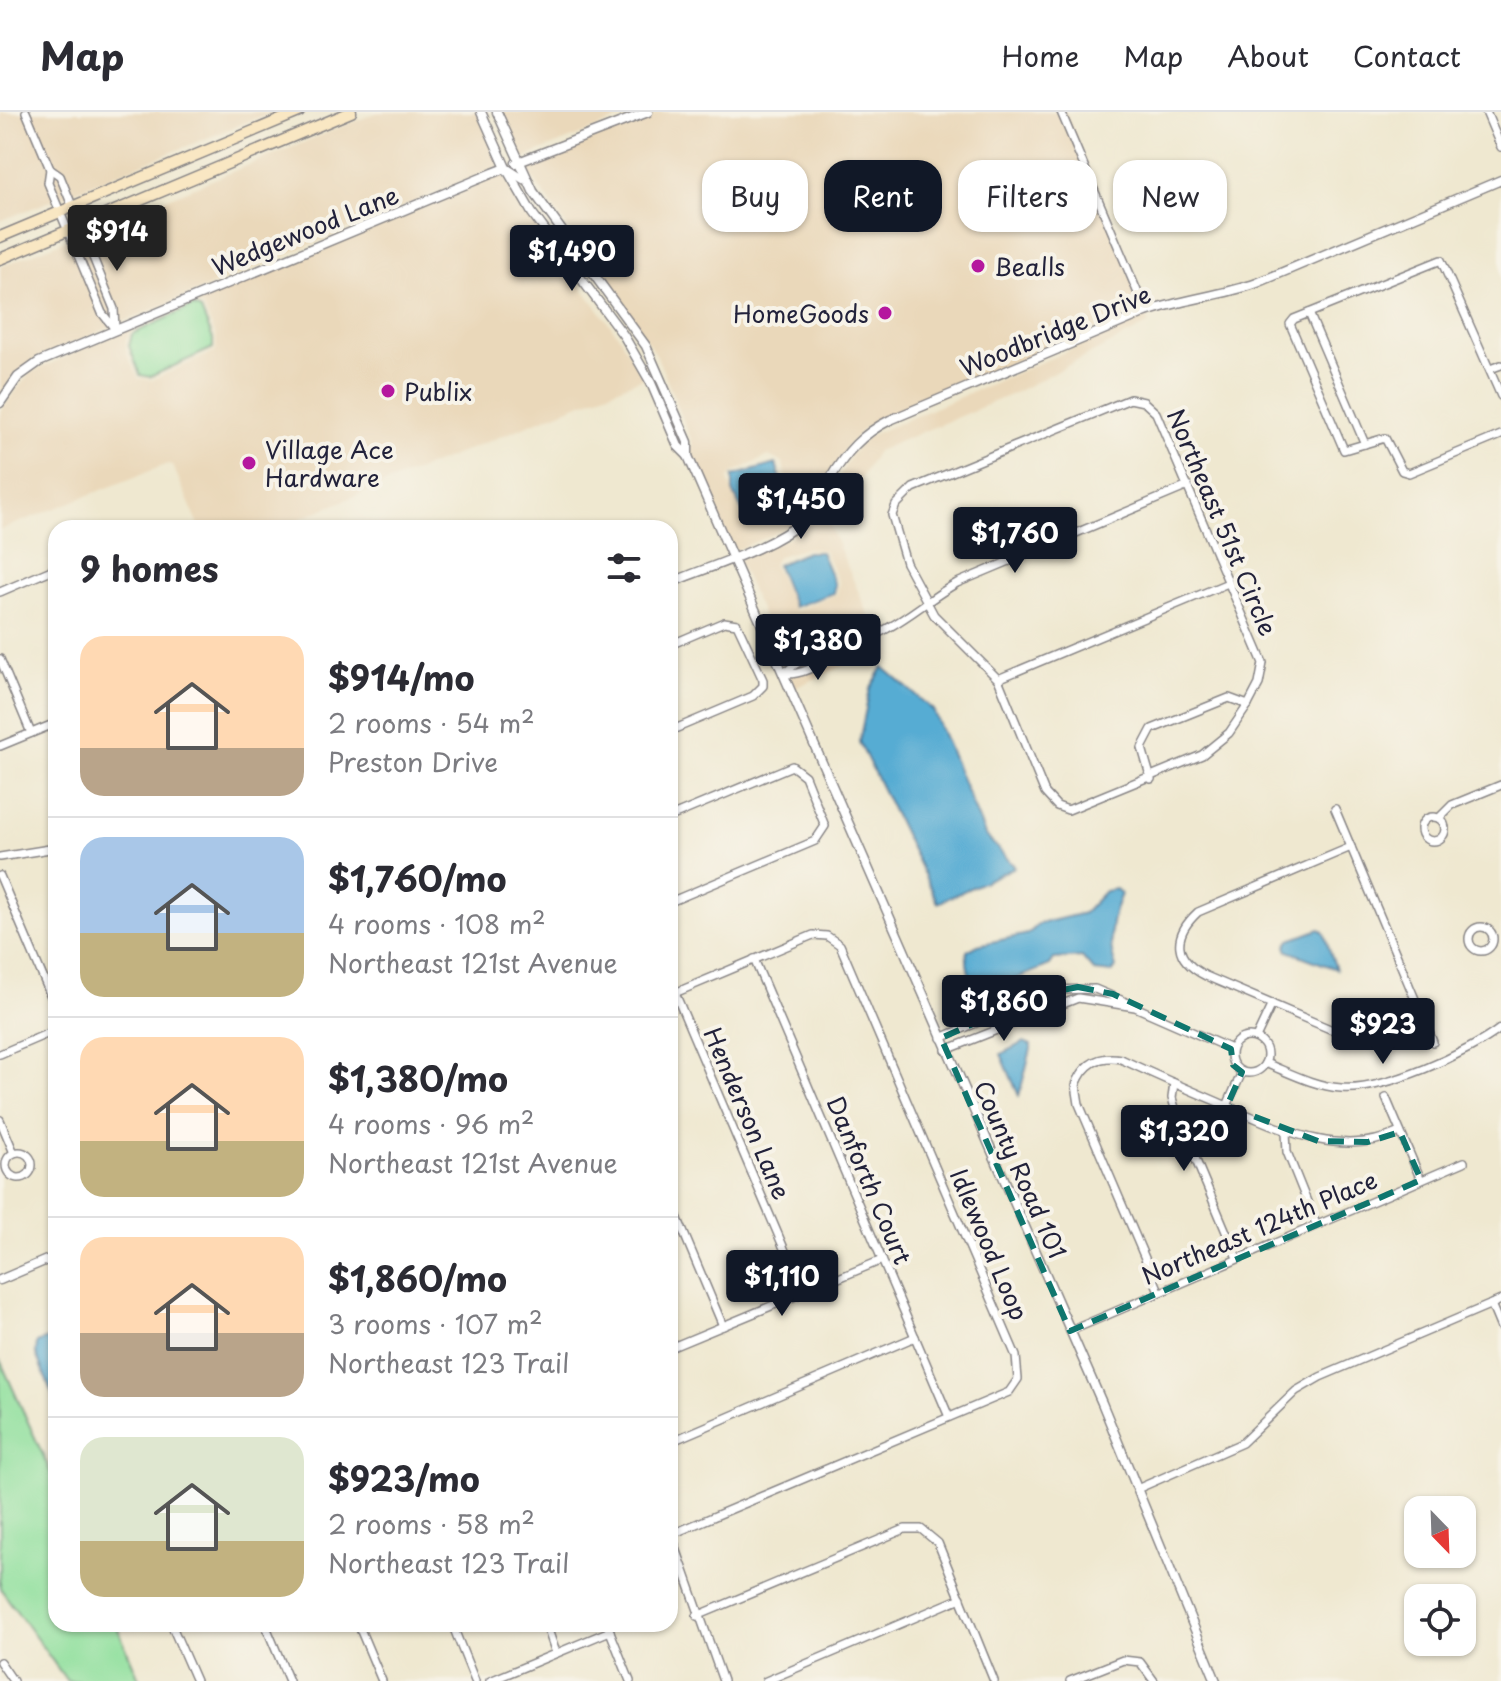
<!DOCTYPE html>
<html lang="en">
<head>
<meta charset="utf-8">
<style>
	body { margin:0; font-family:"Playpen Sans",sans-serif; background:#f7f7f7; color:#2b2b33; height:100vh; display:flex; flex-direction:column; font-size:30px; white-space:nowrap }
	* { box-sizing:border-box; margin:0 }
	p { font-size:26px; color:#7c7c81 }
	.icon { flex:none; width:44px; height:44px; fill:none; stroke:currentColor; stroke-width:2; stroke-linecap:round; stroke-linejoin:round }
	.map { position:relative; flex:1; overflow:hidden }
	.side { position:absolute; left:48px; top:408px; width:630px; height:1112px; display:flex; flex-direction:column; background:#fff; border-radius:24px; box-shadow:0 2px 6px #0004 }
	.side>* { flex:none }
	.guide { position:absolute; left:702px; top:48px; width:678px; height:72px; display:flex; gap:16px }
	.needle { width:52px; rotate:157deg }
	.controls { position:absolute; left:1404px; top:1384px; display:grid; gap:16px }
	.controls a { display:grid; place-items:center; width:72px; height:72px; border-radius:16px; background:#fff; box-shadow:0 2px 6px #0004; font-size:40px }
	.price { position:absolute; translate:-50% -68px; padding:0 18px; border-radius:8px; background:#111827; color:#fff; font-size:26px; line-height:52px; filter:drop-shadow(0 2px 4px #0008) }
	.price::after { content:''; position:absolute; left:50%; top:48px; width:24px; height:18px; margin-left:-12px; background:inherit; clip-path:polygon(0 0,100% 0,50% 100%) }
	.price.on { background:#222; color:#fff }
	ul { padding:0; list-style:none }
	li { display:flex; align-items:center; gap:24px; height:200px; padding:0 32px }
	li+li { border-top:2px solid #e1e1e2 }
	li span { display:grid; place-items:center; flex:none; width:224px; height:160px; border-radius:24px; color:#555 }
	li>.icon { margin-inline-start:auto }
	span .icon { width:96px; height:96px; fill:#fffc; stroke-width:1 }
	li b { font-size:34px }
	h2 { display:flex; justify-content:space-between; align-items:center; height:96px; padding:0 32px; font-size:34px }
	.chip { padding:0 28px; border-radius:24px; background:#fff; box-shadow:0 2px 6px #0004; font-size:28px; line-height:72px }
	.chip.on { background:#111827; color:#fff }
	header { display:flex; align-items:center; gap:48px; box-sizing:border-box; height:112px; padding:0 40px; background:#fff; border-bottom:2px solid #e1e1e2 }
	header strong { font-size:38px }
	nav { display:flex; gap:44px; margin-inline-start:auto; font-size:28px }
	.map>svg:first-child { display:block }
</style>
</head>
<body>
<header>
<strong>Map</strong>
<nav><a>Home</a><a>Map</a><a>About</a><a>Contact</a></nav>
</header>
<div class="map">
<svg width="1501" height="1569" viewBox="0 0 1501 1569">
	<rect width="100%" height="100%" fill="#f7f3e8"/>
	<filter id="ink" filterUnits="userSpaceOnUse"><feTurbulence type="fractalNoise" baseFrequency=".0125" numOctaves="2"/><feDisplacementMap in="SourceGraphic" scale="16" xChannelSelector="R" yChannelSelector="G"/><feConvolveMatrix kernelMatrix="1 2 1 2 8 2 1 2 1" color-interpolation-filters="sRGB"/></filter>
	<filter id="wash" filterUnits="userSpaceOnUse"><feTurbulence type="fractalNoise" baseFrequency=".006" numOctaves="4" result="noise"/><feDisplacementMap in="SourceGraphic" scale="32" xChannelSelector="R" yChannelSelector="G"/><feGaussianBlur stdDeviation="1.8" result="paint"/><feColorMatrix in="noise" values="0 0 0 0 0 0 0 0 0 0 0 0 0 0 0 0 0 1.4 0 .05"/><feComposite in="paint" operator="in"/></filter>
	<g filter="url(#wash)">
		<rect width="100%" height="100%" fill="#efe8d0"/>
		<!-- built -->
		<g fill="#ead8ba" fill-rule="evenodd">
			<path d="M0,0H272L0,109Z"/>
			<path d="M378,0H477L500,54L36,246L15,262L0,283V155Z"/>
			<path d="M502,0H636L521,47Z"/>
			<path d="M662,0H1066L1143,197L865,315L845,336L817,386L802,404L782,418L734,439L693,345L692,329L656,242L525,55ZM769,344L783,351L790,387L769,408L750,413L743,408L728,368L732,361Z"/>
			<path d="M505,62L529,104L620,226L643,266L277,416H200L173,354L168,352L0,418V299L30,261L135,214L126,227V240L138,266L152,268L216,239V225L203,195L193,191Z"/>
			<path d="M1147,205L1149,212L1010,283L877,339L847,390L827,407L872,511L890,532L795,576L738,448L786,427L808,411L824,392L852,342L869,324ZM806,436L824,438L839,471L837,482L795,499L773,452L778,444Z"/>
		</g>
		<!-- green -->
		<g fill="#92e09f" stroke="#5a816d" stroke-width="2">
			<path d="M193,194L201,198L213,227V236L150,265L140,263L129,234L132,222Z"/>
			<path d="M0,1248L56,1372V1512H116L140,1569H67L0,1476Z"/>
		</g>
		<!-- water -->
		<g fill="#57acd3" stroke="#3c6787" stroke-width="2">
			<path d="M776,352L787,385C776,399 763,412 746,406L733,380V364Z"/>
			<path d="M807,440H821L835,473L833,481L794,495L777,453Z"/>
			<path d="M883,555L933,598L985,723L1015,755L938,791L859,630L870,577Z"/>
			<path d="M1116,777L1121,782C1110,807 1107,830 1116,855L1112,861L1094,859L1082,845L1054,847L1050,853L986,879C969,873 966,856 967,839L978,833L1028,822L1039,812L1084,801L1105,779Z"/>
			<path d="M1320,817L1324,821L1336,857L1288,839L1286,834L1290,828Z"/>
			<path d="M1024,930L1031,933V937L1019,984L1001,942Z"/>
			<path d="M56,1224V1291L36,1242L37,1231Z"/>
		</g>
	</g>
	<g filter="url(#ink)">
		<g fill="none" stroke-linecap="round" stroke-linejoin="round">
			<!-- minor casing -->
			<g stroke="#888586" stroke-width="10">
				<g id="minor">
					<path d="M26,0L50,57L60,64L86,128L114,197L115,217"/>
					<path d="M1061,0L1146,200"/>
					<path d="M1486,0L1501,35"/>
					<path d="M50,57L48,71L102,201L115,217"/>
					<path d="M1309,201L1365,332"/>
					<path d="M1490,257L1501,253"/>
					<path d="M1501,284L1441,148L1294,207L1290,212L1344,338L1385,326L1402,359L1409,361L1501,323"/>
					<path d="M1130,287L1144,290L1156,301L1263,551L1259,572L1248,593L1229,621L1202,643L1068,698L1057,694L1045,681L998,567L934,503L906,451L892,403L896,393L913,376Z"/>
					<path d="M0,480L56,456"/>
					<path d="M670,533L724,510L737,512L763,568V574L753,584L670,619"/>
					<path d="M0,547L31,621"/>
					<path d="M785,562C808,563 823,548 842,538C857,531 873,525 888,516C912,503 933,484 957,471L1188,374"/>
					<path d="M785,562C795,549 821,537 838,540"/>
					<path d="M998,567L1228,471"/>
					<path d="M0,634L56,611"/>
					<path d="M1151,667L1142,636L1152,617L1229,586L1248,593"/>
					<path d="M1335,697L1433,930"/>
					<path d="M670,705L792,654L805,664L825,714L815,729L670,790"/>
					<circle cx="1433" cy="717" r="12"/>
					<path d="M1439,706L1452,693L1501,673"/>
					<path d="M1351,735L1198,800C1172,824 1173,847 1206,864L1330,917L1357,919L1419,896"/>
					<path d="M0,745L56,736"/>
					<path d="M0,764L56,896"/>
					<circle cx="1481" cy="827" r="12"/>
					<path d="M754,847L949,1305"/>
					<path d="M675,881L803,1181"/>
					<path d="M670,883L813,823L827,824L840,833L1016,1244L1018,1267L1009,1280L670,1423"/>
					<circle cx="1249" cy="943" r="18"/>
					<path d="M941,926L1053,878L1095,877L1133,893"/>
					<path d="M1256,926L1272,892"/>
					<path d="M946,938L1078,886L1135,895L1231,937"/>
					<path d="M0,942L56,918"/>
					<path d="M1265,951C1290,961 1314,974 1341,976C1382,980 1469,941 1501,916"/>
					<path d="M1174,971L1172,986L1177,1003L1237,1146"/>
					<path d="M1386,986L1421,1068"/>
					<path d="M1227,994L1242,960"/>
					<path d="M0,1008L14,1041"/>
					<path d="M1286,1020L1287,1040L1316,1112"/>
					<circle cx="19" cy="1053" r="13"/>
					<path d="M670,1088L723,1214"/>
					<path d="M1159,1179L1079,992L1076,973C1084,952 1098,943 1121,947C1153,962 1185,976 1218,990C1275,1014 1337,1049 1400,1020"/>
					<path d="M1491,1192L1501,1216"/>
					<path d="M1070,1219L1464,1050"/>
					<path d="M670,1236L882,1148"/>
					<path d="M670,1330L915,1225"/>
					<path d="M1137,1377L1242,1331L1296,1279L1320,1265L1501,1188"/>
					<path d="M671,1422L723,1569"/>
					<path d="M697,1504L905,1417H921L938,1431L994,1569"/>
					<path d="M171,1512L196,1569"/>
					<path d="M265,1512L289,1569"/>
					<path d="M358,1512L382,1569"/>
					<path d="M452,1512L475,1569"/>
					<path d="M546,1512L556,1541"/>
					<path d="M607,1512L630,1569"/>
					<path d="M0,1550L13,1569"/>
					<path d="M490,1569L610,1519"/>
					<path d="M766,1569L961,1486"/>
					<path d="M1070,1569L1123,1548L1140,1550L1154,1569"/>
				</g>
			</g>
			<!-- tertiary casing -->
			<g stroke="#888586" stroke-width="11">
				<g id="tertiary">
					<path d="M481,0L506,56L532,101L624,224L651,271L678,334L688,344"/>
					<path d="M497,0L533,79L646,234L688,330V344L1102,1291L1216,1569"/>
					<path d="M516,51L648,0"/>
					<path d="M0,291L18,265L39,250L493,61L506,56L523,67"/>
					<path d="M670,471C710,454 771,437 804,408C817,397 822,382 830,367C846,340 862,322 890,308L1146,200C1183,187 1221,184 1257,171L1501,68"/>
					<path d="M0,1168L56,1144"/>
				</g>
			</g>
			<!-- secondary casing -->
			<g stroke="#888586" stroke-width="13">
				<g id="secondary">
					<path d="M0,125L299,0"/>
					<path d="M0,147L351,0"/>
				</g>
			</g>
			<!-- minor -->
			<use href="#minor" stroke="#fff" stroke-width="7"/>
			<!-- tertiary -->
			<use href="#tertiary" stroke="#fff" stroke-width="8"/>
			<!-- secondary -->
			<use href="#secondary" stroke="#f9e7c3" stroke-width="10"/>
		</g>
	</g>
	<!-- marked area -->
	<path fill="none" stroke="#0f766e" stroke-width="6" stroke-dasharray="16 10" stroke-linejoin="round" d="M1078,875L1113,882L1231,937L1233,953L1242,960L1227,994L1318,1029L1368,1030L1400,1020L1421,1068L1070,1219L941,926L1041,882Z"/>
	<!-- markers -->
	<g fill="#b5179e" stroke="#f7f3e8" stroke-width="3">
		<circle cx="978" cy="154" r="8"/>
		<circle cx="885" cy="201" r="8"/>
		<circle cx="388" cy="279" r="8"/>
		<circle cx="249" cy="351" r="8"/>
	</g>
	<g text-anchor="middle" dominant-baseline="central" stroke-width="8" stroke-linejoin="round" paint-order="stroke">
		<!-- street labels -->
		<g font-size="24" fill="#22223b" stroke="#f7f3e8">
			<text transform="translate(305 118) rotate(-22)">Wedgewood Lane</text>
			<text transform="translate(1055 218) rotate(-22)">Woodbridge Drive</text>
			<text transform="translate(1223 410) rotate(67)">Northeast 51st Circle</text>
			<text transform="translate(748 1001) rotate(67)">Henderson Lane</text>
			<text transform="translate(1021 1057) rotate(66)">County Road 101</text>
			<text transform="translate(870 1068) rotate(67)">Danforth Court</text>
			<text transform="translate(1259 1115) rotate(-23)">Northeast 124th Place</text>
			<text transform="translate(990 1132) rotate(67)">Idlewood Loop</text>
		</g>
		<!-- poi labels -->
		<g font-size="24" fill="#22223b" stroke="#f7f3e8" text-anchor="start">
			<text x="994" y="154">Bealls</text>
			<text x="869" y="201" text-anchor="end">HomeGoods</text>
			<text x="404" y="279">Publix</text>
			<text x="265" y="337">Village Ace<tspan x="265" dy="28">Hardware</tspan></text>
		</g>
	</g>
</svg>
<div class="controls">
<a><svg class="needle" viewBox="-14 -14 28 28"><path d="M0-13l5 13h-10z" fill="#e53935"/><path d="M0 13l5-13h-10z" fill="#7c7c81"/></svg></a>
<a><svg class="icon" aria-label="locate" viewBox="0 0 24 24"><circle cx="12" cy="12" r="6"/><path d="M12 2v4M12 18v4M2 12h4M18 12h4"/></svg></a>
</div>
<b class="price on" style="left:117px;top:161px">$914</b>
<b class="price" style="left:572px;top:181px">$1,490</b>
<b class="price" style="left:801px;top:429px">$1,450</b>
<b class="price" style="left:1015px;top:463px">$1,760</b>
<b class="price" style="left:818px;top:570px">$1,380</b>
<b class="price" style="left:1004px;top:931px">$1,860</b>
<b class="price" style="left:1383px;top:954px">$923</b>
<b class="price" style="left:1184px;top:1061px">$1,320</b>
<b class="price" style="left:782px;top:1206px">$1,110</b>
<div class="guide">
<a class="chip">Buy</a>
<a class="chip on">Rent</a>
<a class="chip">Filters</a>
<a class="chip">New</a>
</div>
<section class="side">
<h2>9 homes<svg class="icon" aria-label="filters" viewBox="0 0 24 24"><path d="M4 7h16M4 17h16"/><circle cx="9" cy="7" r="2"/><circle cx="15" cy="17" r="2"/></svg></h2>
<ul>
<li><span style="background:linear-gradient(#ffd9b3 70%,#b9a48a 0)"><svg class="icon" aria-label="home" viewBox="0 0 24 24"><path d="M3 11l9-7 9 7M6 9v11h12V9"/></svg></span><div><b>$914/mo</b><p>2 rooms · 54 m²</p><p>Preston Drive</p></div></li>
<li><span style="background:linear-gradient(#a9c7e8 60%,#c2b280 0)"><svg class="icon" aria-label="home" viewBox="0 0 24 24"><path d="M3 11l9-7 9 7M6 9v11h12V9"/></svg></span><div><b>$1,760/mo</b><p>4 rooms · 108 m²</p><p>Northeast 121st Avenue</p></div></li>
<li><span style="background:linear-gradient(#ffd9b3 65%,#c2b280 0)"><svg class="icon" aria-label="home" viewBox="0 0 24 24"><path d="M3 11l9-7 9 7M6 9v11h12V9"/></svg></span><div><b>$1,380/mo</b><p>4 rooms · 96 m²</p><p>Northeast 121st Avenue</p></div></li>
<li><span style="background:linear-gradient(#ffd9b3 60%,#b9a48a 0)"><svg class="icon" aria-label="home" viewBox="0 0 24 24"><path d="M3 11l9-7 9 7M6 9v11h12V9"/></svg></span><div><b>$1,860/mo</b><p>3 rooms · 107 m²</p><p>Northeast 123 Trail</p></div></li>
<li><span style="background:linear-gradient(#dfe7d0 65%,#c2b280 0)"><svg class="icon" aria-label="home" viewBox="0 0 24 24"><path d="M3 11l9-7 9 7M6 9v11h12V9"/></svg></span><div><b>$923/mo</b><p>2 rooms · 58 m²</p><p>Northeast 123 Trail</p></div></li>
</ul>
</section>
</div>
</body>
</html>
